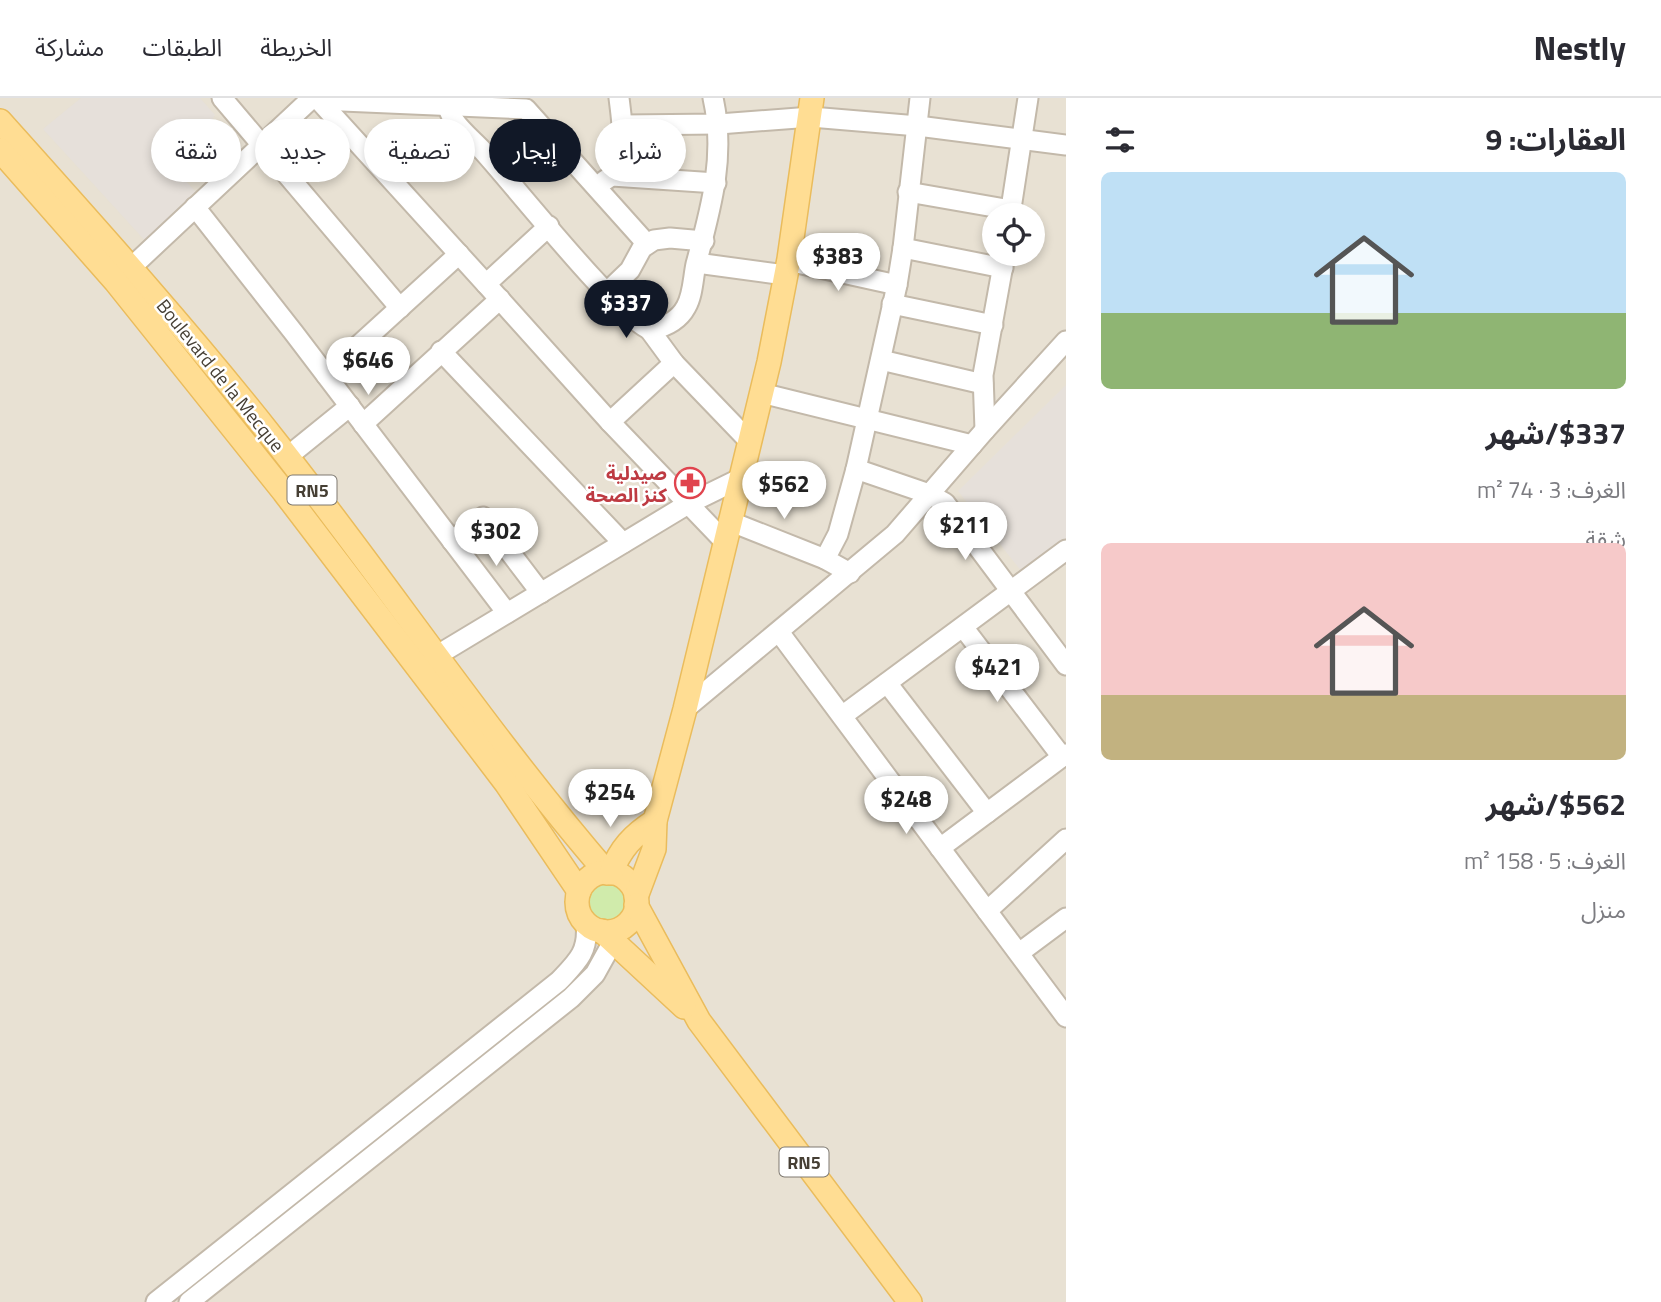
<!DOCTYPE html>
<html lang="ar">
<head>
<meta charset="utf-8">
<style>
	body { margin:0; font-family:"Titillium Web","Noto Sans Arabic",sans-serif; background:#f2f2f3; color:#2b2b33; direction:rtl; height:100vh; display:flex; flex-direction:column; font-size:26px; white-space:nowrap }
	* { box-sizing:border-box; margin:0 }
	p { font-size:23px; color:#7c7c81 }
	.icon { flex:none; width:38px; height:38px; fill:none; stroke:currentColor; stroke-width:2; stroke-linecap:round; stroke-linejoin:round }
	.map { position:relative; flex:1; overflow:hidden; direction:ltr }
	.panel { display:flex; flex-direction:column; background:#fff; width:595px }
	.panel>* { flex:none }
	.guide { position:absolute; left:21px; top:21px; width:665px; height:63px; direction:rtl; display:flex; gap:14px }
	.buttons { position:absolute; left:982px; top:105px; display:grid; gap:14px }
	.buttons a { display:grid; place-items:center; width:63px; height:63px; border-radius:50%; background:#fff; box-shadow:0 4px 10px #0003; font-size:35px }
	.price { position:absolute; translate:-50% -60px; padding:0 16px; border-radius:24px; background:#fff; color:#222; font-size:23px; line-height:46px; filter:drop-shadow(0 2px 4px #0008) }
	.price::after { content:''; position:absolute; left:50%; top:42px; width:21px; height:16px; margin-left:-10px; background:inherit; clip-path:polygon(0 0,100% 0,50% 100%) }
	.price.selected { background:#111827; color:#fff }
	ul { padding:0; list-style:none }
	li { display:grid; align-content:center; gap:14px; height:371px; padding:0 35px }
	li span { display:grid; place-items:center; height:217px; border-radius:10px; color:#555 }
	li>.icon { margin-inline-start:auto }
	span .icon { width:126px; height:126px; fill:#fffc; stroke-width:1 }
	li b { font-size:30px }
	h2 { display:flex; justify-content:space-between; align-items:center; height:84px; padding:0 35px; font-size:30px }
	.pill { padding:0 24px; border-radius:32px; background:#fff; box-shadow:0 4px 10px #0003; font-size:24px; line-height:63px }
	.pill.selected { background:#111827; color:#fff }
	header { display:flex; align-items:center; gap:42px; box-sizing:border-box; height:98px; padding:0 35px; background:#fff; border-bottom:2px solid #e1e1e2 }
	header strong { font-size:33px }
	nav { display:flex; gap:38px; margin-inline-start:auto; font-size:24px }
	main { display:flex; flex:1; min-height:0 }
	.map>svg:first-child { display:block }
</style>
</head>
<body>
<header>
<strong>Nestly</strong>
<nav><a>الخريطة</a><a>الطبقات</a><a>مشاركة</a></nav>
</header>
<main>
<section class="panel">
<h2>العقارات: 9<svg class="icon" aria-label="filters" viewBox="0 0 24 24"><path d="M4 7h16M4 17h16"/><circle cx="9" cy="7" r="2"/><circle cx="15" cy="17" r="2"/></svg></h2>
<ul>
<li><span style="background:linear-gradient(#bfe0f5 65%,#8fb573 0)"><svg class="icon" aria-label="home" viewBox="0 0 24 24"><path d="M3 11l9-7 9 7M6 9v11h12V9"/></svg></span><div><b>$337/شهر</b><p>الغرف: 3 · 74 m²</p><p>شقة</p></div></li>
<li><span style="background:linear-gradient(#f6c9c9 70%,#c2b280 0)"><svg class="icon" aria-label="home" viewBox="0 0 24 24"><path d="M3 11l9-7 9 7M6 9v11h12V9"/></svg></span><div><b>$562/شهر</b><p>الغرف: 5 · 158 m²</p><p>منزل</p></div></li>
</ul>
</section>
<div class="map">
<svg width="1066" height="1204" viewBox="0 0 1066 1204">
	<rect width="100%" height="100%" fill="#f4efe5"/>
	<!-- residential -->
	<path fill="#e8e1d3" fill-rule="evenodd" d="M0,0H1066V1204H0ZM994,117H1032V156H994Z"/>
	<!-- industrial -->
	<g fill="#e6e0da">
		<path d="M81,0H200L215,17L178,75L200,98L149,147L43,31Z"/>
		<path d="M1066,287V440L1022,474L958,393Z"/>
	</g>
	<!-- green -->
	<circle fill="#d0ebab" cx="607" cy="805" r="25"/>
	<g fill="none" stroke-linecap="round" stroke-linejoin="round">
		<!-- minor casing -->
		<g stroke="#c3b9aa" stroke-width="23">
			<g id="minor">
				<path d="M222,0L400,210"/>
				<path d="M317,0L486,186"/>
				<path d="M448,0C444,20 469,38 482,52C510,82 623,225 651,232C665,229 679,222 686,209C693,197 693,180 696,166C711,110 726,58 713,0"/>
				<path d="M319,2L526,11L647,146"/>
				<path d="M623,27L719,26L811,19L918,28L1066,47"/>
				<path d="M612,78L716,85"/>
				<path d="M604,83C630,68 622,25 619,0"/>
				<path d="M908,94L1011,112"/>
				<path d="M195,109L294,235L507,515"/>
				<path d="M1010,117L1028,0"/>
				<path d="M549,128L486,186L610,324L724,443"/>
				<path d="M903,150L1003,170"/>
				<path d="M788,163L897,187"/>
				<path d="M697,165L785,177"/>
				<path d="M122,178L312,0"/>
				<path d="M607,194L630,172L642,150L654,142L670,140L704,143"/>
				<path d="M892,206L993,227"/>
				<path d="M649,231L674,265L750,344"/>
				<path d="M441,253L623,445"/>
				<path d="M881,262L983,286"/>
				<path d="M326,277L459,156"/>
				<path d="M761,295L972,347"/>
				<path d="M610,324L674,265"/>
				<path d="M363,326L500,201"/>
				<path d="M985,332L983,277L1005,156"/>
				<path d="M287,359L350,308"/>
				<path d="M856,371L929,396L945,405L1066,567"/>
				<path d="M690,405L739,381"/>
				<path d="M729,423L825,461"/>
				<path d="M452,443L483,419L541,495"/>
				<path d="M850,475L825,461L838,436L856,371L897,187L903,150L920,0"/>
				<path d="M963,529L1062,659"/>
				<path d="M779,534L1066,919"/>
				<path d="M436,558L688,406"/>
				<path d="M887,585L987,715"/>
				<path d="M685,611L895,436L985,332L1066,243"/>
				<path d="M842,618L1066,452"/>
				<path d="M940,750L1066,656"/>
				<path d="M987,813L1066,741"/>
				<path d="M1019,855L1066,820"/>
				<path d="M156,1204L559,883C577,864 589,854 586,826"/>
				<path d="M189,1204L571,900L595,876L620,831"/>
			</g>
		</g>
		<!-- major casing -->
		<g stroke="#eabc5c" stroke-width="26">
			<g id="major">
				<path d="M0,23C93,127 186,230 272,339C386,483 487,636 607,775"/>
				<path d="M0,52L116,184L284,394L506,685L579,793"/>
				<circle cx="607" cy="804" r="30"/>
				<path d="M611,775C620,751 633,737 655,723"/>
				<path d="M636,799L654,751L655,723L685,611L769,264L789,161L812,0"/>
				<path d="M636,807L699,923L910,1204"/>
				<path d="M602,833L684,909"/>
			</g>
		</g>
		<!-- minor -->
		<use href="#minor" stroke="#fff" stroke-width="19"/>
		<!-- major -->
		<use href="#major" stroke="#ffdd93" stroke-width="23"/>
	</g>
	<!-- icons -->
	<defs>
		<g id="pharmacy-ring" transform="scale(1.575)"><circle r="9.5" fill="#fff" stroke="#e0444e" stroke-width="1.5"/><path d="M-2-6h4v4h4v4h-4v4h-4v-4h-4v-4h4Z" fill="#e0444e"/></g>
	</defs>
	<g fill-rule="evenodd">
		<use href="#pharmacy-ring" x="690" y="385"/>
	</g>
	<g text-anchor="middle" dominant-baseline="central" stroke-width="5" stroke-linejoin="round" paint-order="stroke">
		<!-- shield labels -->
		<g fill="#fff" stroke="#7e7971" stroke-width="2">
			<rect x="287.5" y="377.5" width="49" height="29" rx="5"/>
			<rect x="779.5" y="1049.5" width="49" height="29" rx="5"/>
		</g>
		<g font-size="18" font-weight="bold" fill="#463f34">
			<text x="312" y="392">RN5</text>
			<text x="804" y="1064">RN5</text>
		</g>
		<!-- street labels -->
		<g font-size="19" fill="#463f34" stroke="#fff">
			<text transform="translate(221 277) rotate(51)">Boulevard de la Mecque</text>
		</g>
		<!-- health labels -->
		<g font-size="19" font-weight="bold" fill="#be3a42" stroke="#fff" text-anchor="end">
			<text x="667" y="374">صيدلية<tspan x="667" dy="22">كنز الصحة</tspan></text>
		</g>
	</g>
</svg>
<div class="buttons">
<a><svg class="icon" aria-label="locate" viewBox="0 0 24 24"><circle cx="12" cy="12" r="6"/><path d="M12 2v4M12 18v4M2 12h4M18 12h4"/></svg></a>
</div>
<b class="price" style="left:838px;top:195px">$383</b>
<b class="price selected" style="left:626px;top:242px">$337</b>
<b class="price" style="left:368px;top:299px">$646</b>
<b class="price" style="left:784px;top:423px">$562</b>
<b class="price" style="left:965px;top:464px">$211</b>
<b class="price" style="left:496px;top:470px">$302</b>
<b class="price" style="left:997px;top:606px">$421</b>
<b class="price" style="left:610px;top:731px">$254</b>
<b class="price" style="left:906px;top:738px">$248</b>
<div class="guide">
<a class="pill">شراء</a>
<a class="pill selected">إيجار</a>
<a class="pill">تصفية</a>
<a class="pill">جديد</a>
<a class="pill">شقة</a>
</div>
</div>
</main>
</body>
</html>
